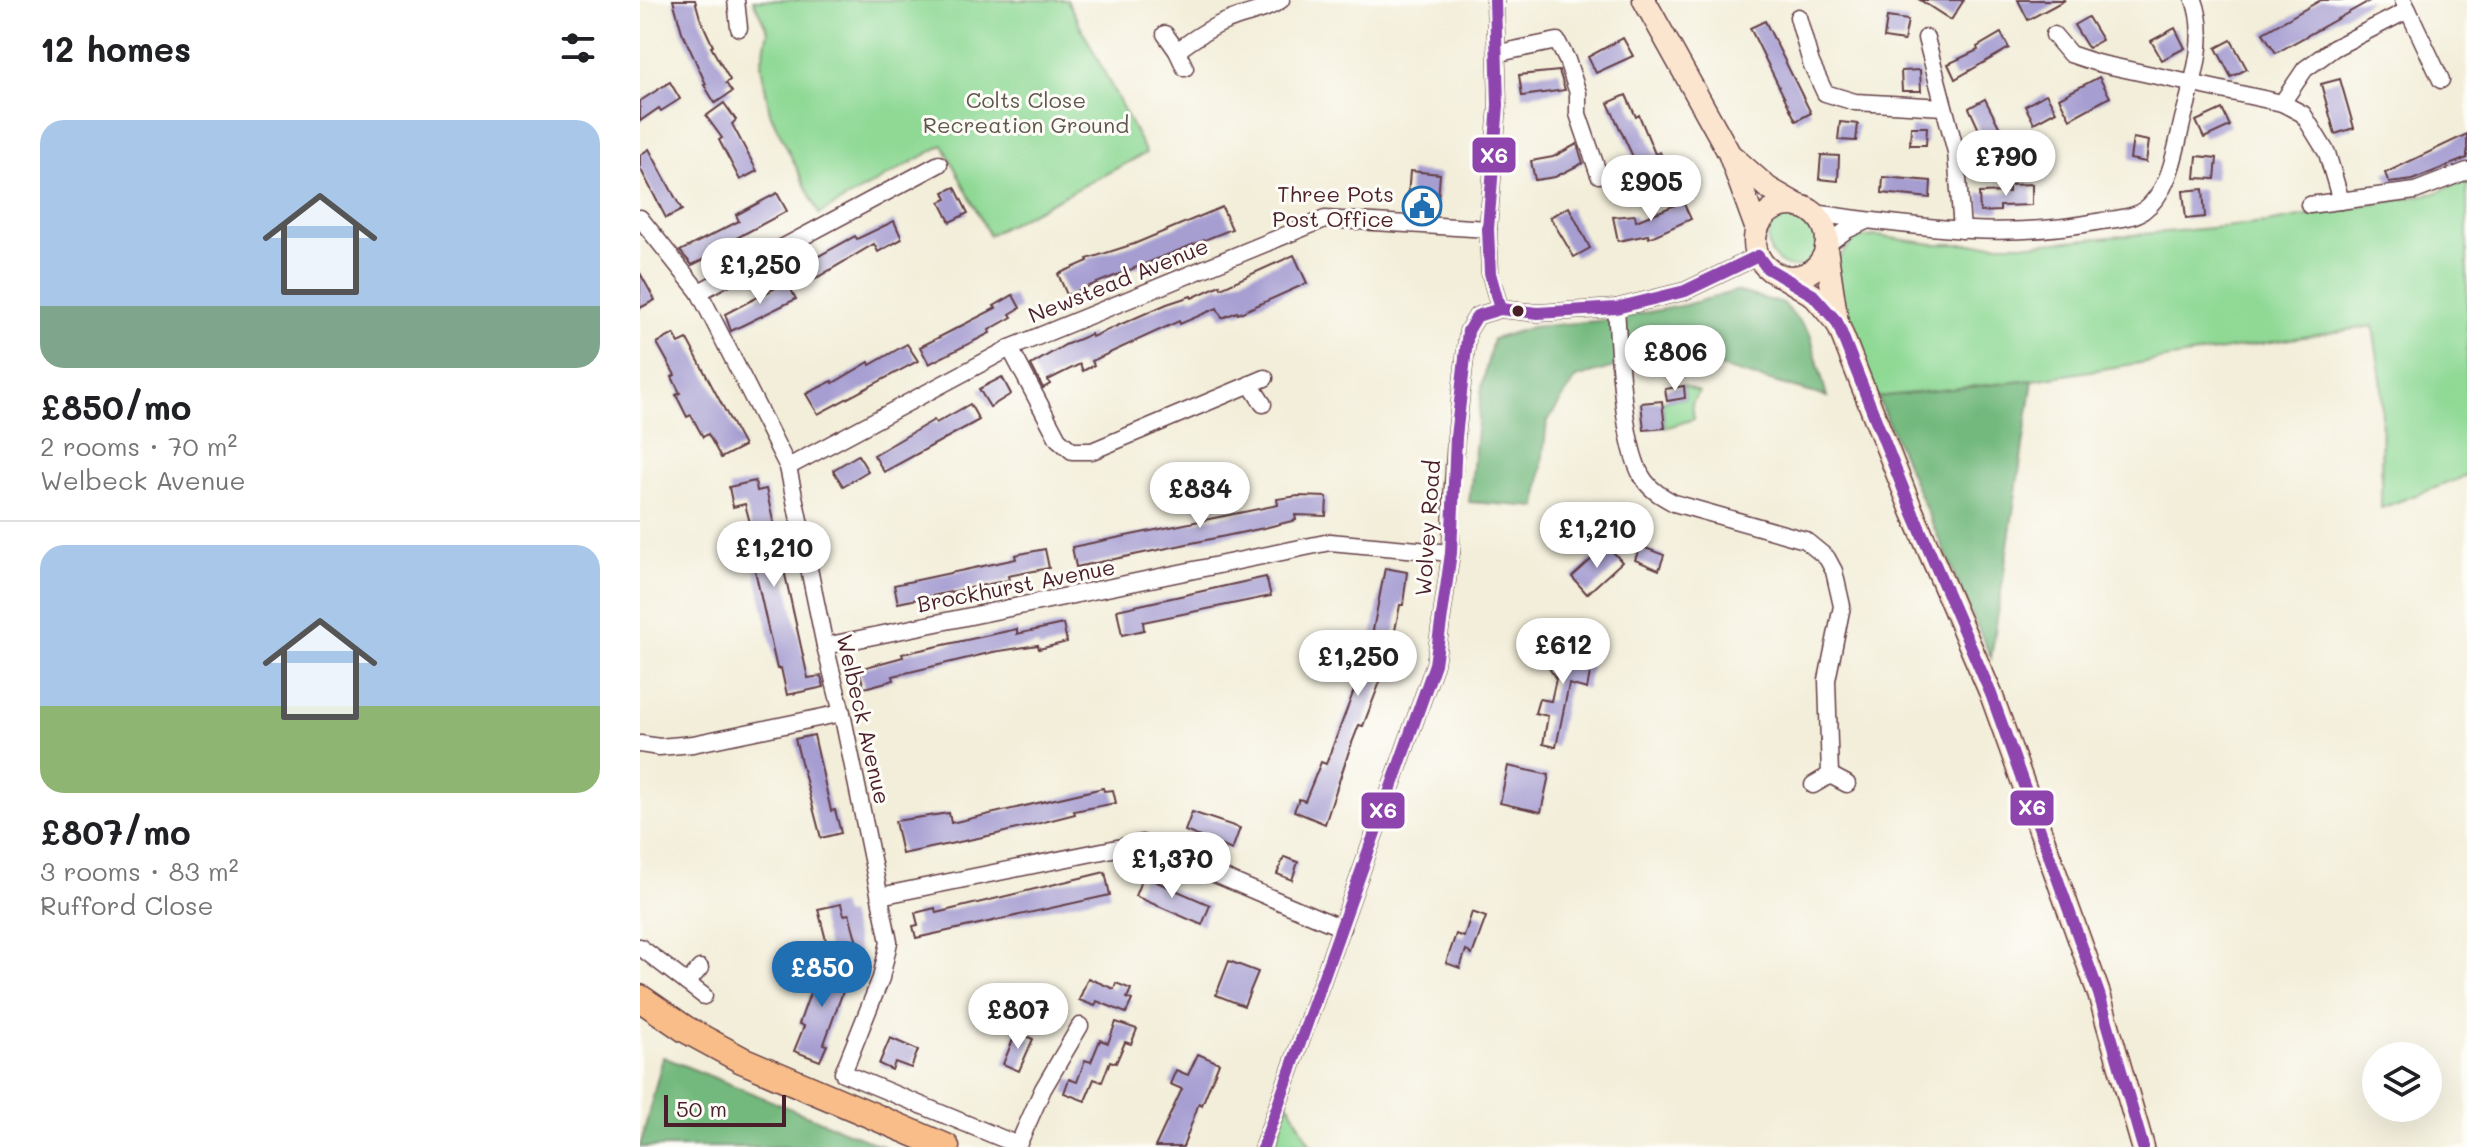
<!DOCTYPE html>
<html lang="en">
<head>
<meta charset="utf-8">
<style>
	body { margin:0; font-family:Mali,sans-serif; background:#f6f6f6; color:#202124; height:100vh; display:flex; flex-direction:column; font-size:30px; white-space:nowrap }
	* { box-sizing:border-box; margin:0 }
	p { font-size:26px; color:#757577 }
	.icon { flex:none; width:44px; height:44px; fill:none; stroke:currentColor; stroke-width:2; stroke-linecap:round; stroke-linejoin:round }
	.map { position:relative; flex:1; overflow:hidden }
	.panel { display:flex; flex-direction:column; background:#fff; width:640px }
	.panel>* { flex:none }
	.buttons { position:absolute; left:1722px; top:1042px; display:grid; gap:16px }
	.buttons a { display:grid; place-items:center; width:80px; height:80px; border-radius:50%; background:#fff; box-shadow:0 8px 32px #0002; font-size:40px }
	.scale { position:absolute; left:24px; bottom:20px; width:122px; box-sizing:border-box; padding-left:8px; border:4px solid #4a1f2b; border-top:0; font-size:22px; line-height:28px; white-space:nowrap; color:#4a1f2b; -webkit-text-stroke:6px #fdfcf7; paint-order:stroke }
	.price { position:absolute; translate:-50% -68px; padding:0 18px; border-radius:28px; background:#fff; color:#222; font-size:26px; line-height:52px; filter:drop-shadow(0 2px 4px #0008) }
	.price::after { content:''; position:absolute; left:50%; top:48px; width:24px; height:18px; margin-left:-12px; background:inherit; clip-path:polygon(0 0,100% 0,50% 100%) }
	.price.active { background:#1f6fb2; color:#fff }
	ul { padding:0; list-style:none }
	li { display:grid; align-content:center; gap:16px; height:424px; padding:0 40px }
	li+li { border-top:2px solid #e0e0e0 }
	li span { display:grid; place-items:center; height:248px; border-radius:24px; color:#555 }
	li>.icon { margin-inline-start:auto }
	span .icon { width:144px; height:144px; fill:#fffc; stroke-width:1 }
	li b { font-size:34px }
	h2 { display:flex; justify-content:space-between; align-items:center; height:96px; padding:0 40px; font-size:34px }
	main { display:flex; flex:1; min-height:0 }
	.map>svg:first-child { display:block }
</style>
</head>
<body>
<main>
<section class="panel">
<h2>12 homes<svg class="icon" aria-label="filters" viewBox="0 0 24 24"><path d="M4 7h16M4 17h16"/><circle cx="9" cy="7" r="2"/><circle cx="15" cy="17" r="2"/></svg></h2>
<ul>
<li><span style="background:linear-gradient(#a9c7e8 75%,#7fa58c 0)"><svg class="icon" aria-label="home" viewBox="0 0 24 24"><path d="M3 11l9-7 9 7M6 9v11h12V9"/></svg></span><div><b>£850/mo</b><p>2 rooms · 70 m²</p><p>Welbeck Avenue</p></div></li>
<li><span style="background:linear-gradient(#a9c7e8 65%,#8fb573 0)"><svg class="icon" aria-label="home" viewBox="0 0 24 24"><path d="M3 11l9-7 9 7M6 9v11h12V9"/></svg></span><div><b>£807/mo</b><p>3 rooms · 83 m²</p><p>Rufford Close</p></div></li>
</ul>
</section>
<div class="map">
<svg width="1827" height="1147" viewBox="0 0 1827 1147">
	<rect width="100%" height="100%" fill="#fdfcf7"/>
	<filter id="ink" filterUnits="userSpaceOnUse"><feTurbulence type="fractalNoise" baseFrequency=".0125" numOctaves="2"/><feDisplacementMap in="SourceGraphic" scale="16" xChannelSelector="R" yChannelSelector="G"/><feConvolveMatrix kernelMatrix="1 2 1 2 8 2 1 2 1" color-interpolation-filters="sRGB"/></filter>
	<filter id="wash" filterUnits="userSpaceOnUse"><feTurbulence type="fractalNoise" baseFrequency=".006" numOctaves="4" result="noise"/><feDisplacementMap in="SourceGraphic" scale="32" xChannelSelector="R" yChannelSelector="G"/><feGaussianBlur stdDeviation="1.8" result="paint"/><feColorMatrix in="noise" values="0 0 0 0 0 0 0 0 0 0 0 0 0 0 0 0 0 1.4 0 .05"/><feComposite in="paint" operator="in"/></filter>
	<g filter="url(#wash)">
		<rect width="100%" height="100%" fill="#f3eed9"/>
		<!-- green -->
		<g fill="#8fd995" stroke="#6c7c60" stroke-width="2">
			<path d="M113,0H427L506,153L349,235L303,145L179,214L130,113L121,65L128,31Z"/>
			<path d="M1827,179V476L1741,508L1742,386L1733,326L1368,384L1237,397L1201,300L1196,262L1215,238L1237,236L1293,244H1393L1626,223L1796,193Z"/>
			<circle cx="1155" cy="240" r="27"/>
			<path d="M1043,385L1059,392L1052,403L1054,419L1025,428L1022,401L1045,398Z"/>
			<path d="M648,1102L671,1146L657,1147L654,1142L644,1147H634Z"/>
		</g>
		<!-- forest -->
		<g fill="#73b97e" stroke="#5e6c54" stroke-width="2">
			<path d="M1096,291L1144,304L1170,334L1187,397L1026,352L936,378L907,422L897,507L829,502L842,386L853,339L892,327L968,320L1045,305Z"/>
			<path d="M1393,380L1351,658L1237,397Z"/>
			<path d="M23,1057L245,1147H0Z"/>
		</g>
		<g id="blocks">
			<!-- building -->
			<g fill="#a69dd1">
				<path d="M33,0H55L60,18L73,46L71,47L90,80L86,83L92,92L75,103L64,85L66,84L42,32Z"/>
				<path d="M1280,0H1324L1311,20Z"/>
				<path d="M1378,0H1425L1388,20Z"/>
				<path d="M1681,0H1731L1636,53L1623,33Z"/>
				<path d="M1247,17L1268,20L1264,41L1244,38Z"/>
				<path d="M1448,17L1462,40L1448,48L1434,25Z"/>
				<path d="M1125,21L1171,113L1156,121L1110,28Z"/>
				<path d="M1535,28L1545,48L1522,60L1511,41Z"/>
				<path d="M1361,33L1369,48L1315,79L1308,64L1338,50L1337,47Z"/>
				<path d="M983,38L993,56L956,73L948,57Z"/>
				<path d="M1591,40L1607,69L1591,77L1576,48Z"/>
				<path d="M1280,70L1281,91H1262L1261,71Z"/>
				<path d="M919,71L925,90L882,96L879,75Z"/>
				<path d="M1459,77L1470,97L1430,119L1419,98Z"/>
				<path d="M1700,79L1714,128L1695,134L1681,84Z"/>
				<path d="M30,82L40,99L21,111L19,108L0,121V101Z"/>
				<path d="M1406,94L1416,111L1394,123L1385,106Z"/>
				<path d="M986,95L996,117L999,115L1015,154L1020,152L1029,171L1008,181L997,158L994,159L968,103Z"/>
				<path d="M1345,99L1371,150L1352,158L1329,108Z"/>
				<path d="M84,103L96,120L92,124L117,171L100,180L79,140L82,138L66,116Z"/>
				<path d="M1582,109L1590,126L1564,138L1556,121Z"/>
				<path d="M1200,122L1218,124L1216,141L1198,140Z"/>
				<path d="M1271,127H1287L1286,145H1270Z"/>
				<path d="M1827,134V158L1772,180L1749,183L1745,173Z"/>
				<path d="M1493,138L1509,141L1506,162L1490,159Z"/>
				<path d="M937,144L943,163L915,177L895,180L891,161L913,157Z"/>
				<path d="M9,149L42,210L26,218L0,168V155Z"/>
				<path d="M1181,155L1199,156L1198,181L1179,179Z"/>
				<path d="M1557,156L1577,158L1575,179L1555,178Z"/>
				<path d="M770,171L800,174L797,213L767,210Z"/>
				<path d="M1243,177L1291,181L1290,198L1242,193Z"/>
				<path d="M1392,184V205L1360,206V211L1340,212L1339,193L1369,192V185Z"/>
				<path d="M315,187L328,213L310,222L300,202L307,199L304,192Z"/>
				<path d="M1563,189L1565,217L1546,219L1543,191Z"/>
				<path d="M137,193L147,211L91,241L93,245L52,265L40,251L99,221L96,215Z"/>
				<path d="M1043,202L1051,219L1009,238L1008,235L978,241L973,217L995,215L996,221Z"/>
				<path d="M582,207L592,229L427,295L418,274L448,261L447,259L494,244Z"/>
				<path d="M929,207L950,248L934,257L910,217Z"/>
				<path d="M254,221L262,239L238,252L234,244L166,284L157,268L215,236L217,239Z"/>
				<path d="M654,255L667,283L598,314L597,312L582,318L577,308L540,324L539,321L452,361L454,365L443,371L440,364L408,380L410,384L403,388L391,365L425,345L451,334L452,337L527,304L551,296L552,298L580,285L581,288Z"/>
				<path d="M0,273L15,300L0,308Z"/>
				<path d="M147,282L156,299L91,331L85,314Z"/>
				<path d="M373,295L380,308L370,314L372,317L349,330L350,333L289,364L280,347L356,308L354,306Z"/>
				<path d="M34,334L39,343L47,339L104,446L81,458L68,434L63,437L51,415L47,417L36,395L40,393L32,377L35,375L17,343Z"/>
				<path d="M267,344L278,361L178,414L166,394L192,381L193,383L229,362L230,365Z"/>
				<path d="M362,377L371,394L350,407L339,389Z"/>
				<path d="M1044,386L1045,398L1027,401L1025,389Z"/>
				<path d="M1022,401L1025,428L1004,430L1001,403Z"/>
				<path d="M330,404L339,420L244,472L234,455L294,420L296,423Z"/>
				<path d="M218,455L228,471L203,486L193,470Z"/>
				<path d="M115,481L117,491L126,489L168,678L181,676L184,687L147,695L141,668L137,669L108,539L114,538L105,504L93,507L89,487Z"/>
				<path d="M658,496L687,497L686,516L655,515L656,520L624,528L436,567L432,547L638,505L637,499Z"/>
				<path d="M967,545L982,562L947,594L932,577Z"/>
				<path d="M1000,546L1024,555L1019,570L995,560Z"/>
				<path d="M405,549L409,568L368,576L369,580L354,583L258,603L254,585L376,559L375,555Z"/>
				<path d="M745,568L767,572L763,605H760L750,656L723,726L719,725L710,748L685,824L654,811L659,799L665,801L681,762L686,764L729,651Z"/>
				<path d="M626,577L631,596L503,622L504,630L482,635L477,610Z"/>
				<path d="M423,624L427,642L399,649L398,645L353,652L253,676L254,680L224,688L219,669L263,657L262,654L377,629V634Z"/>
				<path d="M913,645L926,666L931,645L954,651L947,689L929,684L916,747L903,744L908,716L895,713L899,699L911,701L916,679L900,654Z"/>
				<path d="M174,735L191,811L195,810L201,833L181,838L155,739Z"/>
				<path d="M868,766L909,775L901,812L860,803Z"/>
				<path d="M463,788L464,791L473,790L476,803L434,811L435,814L357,834L262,854L255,821L309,813L311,823Z"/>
				<path d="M552,812L600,828L592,850L545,831Z"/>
				<path d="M644,857L658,862L652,880L637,874Z"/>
				<path d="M465,872L470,895L276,938L273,926L278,925L275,913L295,908L296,913Z"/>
				<path d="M503,876L570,905L562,925L495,896Z"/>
				<path d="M201,904L204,915L209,914L220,953L191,960L178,909Z"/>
				<path d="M832,912L846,917L832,955L826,950L820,968L806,963L816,934L824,937Z"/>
				<path d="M187,959L215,970L209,988L205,986L184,1044L187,1045L180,1061L154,1051L164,1026L159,1024L175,979L179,981Z"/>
				<path d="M589,961L618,972L604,1006L576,995Z"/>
				<path d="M448,978L474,989L476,983L491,989L487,998L492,1000L486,1013L457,1001L455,1006L439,1000Z"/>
				<path d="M476,1022L497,1029L491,1044L485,1042L476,1063L470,1061L462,1082L454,1079L445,1101L424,1093L429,1079L437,1082L445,1060L451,1062L460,1040L468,1043Z"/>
				<path d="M376,1032L393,1039L379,1071L363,1064Z"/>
				<path d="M250,1038L278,1050L271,1068L255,1062L252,1070L239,1064Z"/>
				<path d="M558,1054L579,1063L562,1105L559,1103L543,1147H515L542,1089L530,1084L536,1070L548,1075Z"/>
			</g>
		</g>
	</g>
	<g filter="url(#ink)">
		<use href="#blocks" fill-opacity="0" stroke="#633e45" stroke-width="2"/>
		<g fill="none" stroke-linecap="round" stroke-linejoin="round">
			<!-- minor casing -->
			<g stroke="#633e45" stroke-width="19">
				<g id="minor">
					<path d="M96,0L99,28"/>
					<path d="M855,0L858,105L848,229L850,273L860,309"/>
					<path d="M1768,10L1801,80"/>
					<path d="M1158,17L1171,63L1185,93L1215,102L1304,107"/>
					<path d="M525,34L537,51L545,68"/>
					<path d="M1414,35L1430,54L1457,63L1642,103L1663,114L1687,153L1701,201"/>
					<path d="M1286,38L1316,152L1322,230"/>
					<path d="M537,51C553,39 569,28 587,21C606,13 624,12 641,0"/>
					<path d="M859,53L917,41L927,60L938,93V114L959,175"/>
					<path d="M1642,103L1665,69L1694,48L1768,10L1763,0"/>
					<path d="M1669,205L1775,191L1827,171"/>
					<path d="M1173,213C1274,226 1360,241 1462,221C1474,219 1493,218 1503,211C1531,190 1535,151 1543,119C1553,81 1568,37 1554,0"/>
					<path d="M0,218L59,292L148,467L185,646L202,713L249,942L241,978L203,1073L378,1145L403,1089L440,1026"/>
					<path d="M1187,244L1207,230L1226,221"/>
					<path d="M59,292L299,164"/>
					<path d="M976,308C979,348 982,451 1005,481C1012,491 1023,497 1034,503L1165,540L1187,558L1194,571L1202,606L1187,680L1190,775"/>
					<path d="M370,348L418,439L432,451H452L625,378"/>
					<path d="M610,384L623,404"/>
					<path d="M148,467L370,348L685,219L848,229"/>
					<path d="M185,646L690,542L811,553"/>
					<path d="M0,744L19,747L53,744L202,713"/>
					<path d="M1173,785L1190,775L1207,784"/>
					<path d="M240,896L502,843L702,928"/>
					<path d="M0,947L64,996"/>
					<path d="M47,983L60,968"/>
					<path d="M623,1147L795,664L811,553L812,501L816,437L828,331L837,316L860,309L898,313L976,308L1045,291L1118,256"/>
				</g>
			</g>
			<!-- secondary casing -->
			<g stroke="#633e45" stroke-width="25">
				<g id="secondary">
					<path d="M1004,0L1089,153L1117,230"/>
					<path d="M1093,157L1128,188L1161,207"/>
					<circle cx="1151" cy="241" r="36"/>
					<path d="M1186,248L1197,322L1272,511L1351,694L1459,994L1503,1147"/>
					<path d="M1140,275L1173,295L1196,322"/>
				</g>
			</g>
			<!-- trunk casing -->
			<g stroke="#633e45" stroke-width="29">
				<path id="trunk" d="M0,998L45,1029L102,1060L306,1147"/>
			</g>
			<!-- minor -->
			<use href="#minor" stroke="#fff" stroke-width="16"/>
			<!-- secondary -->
			<use href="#secondary" stroke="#fce5cf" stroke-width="22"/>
			<!-- trunk -->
			<use href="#trunk" stroke="#f8bd88" stroke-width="26"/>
			<!-- bus-1 casing -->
			<g stroke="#fdfcf7" stroke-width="18">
				<g id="bus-1">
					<path d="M855,0L858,105L848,229L850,273L860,309"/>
					<path d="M623,1147L795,664L811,553L816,437L828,331L837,316L860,309L898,313L976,308L1045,291L1118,256L1127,268L1173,295L1197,322L1272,511L1351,694L1459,994L1503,1147"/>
				</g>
			</g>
			<!-- bus-1 -->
			<use href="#bus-1" stroke="#8e44ad" stroke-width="12"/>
		</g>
	</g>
	<!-- icons -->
	<defs>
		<g id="civic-ring" transform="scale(2)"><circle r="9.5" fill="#fdfcf7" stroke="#1f6fb2" stroke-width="1.5"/><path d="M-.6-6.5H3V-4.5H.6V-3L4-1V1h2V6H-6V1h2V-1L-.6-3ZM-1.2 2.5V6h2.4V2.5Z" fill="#1f6fb2"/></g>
	</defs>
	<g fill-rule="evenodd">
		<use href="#civic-ring" x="782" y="206"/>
	</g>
	<!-- markers -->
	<circle fill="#4a1f2b" stroke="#fdfcf7" stroke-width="3" cx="878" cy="311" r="7"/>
	<g text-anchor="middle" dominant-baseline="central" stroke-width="6" stroke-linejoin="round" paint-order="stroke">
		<!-- park labels -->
		<g font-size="22" fill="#5f574b" stroke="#fdfcf7">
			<text x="386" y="99">Colts Close<tspan x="386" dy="25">Recreation Ground</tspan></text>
		</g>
		<!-- poi labels -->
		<g font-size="22" fill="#4a1f2b" stroke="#fdfcf7" text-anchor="end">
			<text x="754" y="193">Three Pots<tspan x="754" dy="25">Post Office</tspan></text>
		</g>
		<!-- street labels -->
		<g font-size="22" fill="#4a1f2b" stroke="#fdfcf7">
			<text transform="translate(478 280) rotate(-22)">Newstead Avenue</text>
			<text transform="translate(787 528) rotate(-86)">Wolvey Road</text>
			<text transform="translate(376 585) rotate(-11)">Brockhurst Avenue</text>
			<text transform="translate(224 719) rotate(77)">Welbeck Avenue</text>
		</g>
	</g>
	<g stroke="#fdfcf7" stroke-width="3">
		<rect x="831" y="136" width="46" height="38" rx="8" fill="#8e44ad"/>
		<rect x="1369" y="789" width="46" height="38" rx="8" fill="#8e44ad"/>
		<rect x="720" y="791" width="46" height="39" rx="8" fill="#8e44ad"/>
	</g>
	<g font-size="22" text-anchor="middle" font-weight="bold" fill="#fff">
		<text x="854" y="163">X6</text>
		<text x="1392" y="815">X6</text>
		<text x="743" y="818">X6</text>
	</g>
</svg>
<div class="buttons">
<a><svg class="icon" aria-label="layers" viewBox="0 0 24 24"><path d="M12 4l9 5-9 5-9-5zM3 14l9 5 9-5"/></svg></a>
</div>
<div class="scale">50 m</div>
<b class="price" style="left:1366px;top:198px">£790</b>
<b class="price" style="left:1011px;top:223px">£905</b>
<b class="price" style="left:120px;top:306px">£1,250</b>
<b class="price" style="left:1035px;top:393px">£806</b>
<b class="price" style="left:560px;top:530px">£834</b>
<b class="price" style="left:957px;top:570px">£1,210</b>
<b class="price" style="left:134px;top:589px">£1,210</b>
<b class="price" style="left:923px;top:686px">£612</b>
<b class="price" style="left:718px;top:698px">£1,250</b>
<b class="price" style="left:532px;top:900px">£1,370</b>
<b class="price active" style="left:182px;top:1009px">£850</b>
<b class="price" style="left:378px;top:1051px">£807</b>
</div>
</main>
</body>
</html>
